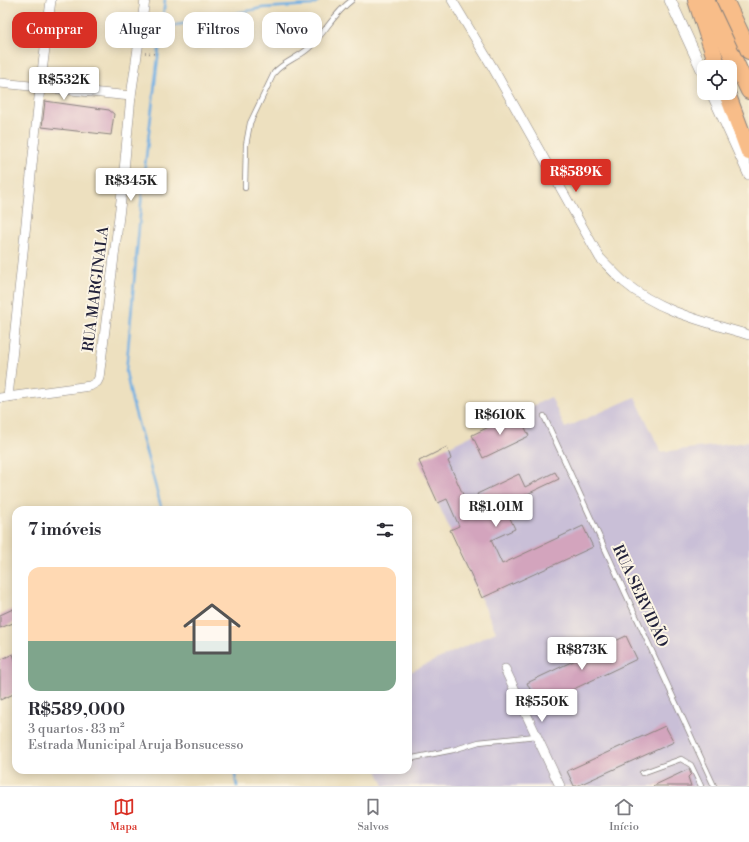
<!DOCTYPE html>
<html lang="pt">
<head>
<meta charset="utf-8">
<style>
	body { margin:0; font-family:"Libre Bodoni",serif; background:#f2f2f3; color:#2b2b33; height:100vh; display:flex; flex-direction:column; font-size:15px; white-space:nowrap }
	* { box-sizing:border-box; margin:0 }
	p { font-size:13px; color:#7c7c81 }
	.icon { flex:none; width:22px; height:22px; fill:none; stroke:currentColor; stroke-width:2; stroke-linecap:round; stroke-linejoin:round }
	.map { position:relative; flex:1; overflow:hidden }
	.sheet { position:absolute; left:12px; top:506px; width:400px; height:268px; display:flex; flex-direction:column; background:#fff; border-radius:12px; box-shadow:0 2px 10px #0003 }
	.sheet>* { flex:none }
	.guide { position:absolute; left:12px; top:12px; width:400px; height:36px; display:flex; gap:8px }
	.fabs { position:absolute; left:697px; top:60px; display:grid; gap:8px }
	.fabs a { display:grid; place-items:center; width:40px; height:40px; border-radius:8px; background:#fff; box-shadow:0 2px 10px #0003; font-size:20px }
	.price { position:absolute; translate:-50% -34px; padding:0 9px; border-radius:4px; background:#fff; color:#222; font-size:13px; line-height:26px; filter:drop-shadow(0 1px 2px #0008) }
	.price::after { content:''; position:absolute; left:50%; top:24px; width:12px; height:9px; margin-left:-6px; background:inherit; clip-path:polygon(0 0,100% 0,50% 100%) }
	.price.on { background:#d93025; color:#fff }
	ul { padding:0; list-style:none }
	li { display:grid; align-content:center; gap:8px; height:212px; padding:0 16px }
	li+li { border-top:1px solid #e1e1e2 }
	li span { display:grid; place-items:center; height:124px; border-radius:12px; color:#555 }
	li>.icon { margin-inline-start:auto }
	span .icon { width:72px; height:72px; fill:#fffc; stroke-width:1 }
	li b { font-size:17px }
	h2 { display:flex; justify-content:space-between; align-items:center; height:48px; padding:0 16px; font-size:17px }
	.pill { padding:0 14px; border-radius:12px; background:#fff; box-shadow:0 2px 10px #0003; font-size:14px; line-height:36px }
	.pill.on { background:#d93025; color:#fff }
	.dock { display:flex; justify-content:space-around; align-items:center; height:56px; border-top:1px solid #e1e1e2; background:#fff; font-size:11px; color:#7c7c81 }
	.dock a { display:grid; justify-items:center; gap:2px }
	.dock .on { color:#d93025 }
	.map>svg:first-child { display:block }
</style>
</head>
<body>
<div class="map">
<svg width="749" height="786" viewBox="0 0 749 786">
	<rect width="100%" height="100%" fill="#fcf5e5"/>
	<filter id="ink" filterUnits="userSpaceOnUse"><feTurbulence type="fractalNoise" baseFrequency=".025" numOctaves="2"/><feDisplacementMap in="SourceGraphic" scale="8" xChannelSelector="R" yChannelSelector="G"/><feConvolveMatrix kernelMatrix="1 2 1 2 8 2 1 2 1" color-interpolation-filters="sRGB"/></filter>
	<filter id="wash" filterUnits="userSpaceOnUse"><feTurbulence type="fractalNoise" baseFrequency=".012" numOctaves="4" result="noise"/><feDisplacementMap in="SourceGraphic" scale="16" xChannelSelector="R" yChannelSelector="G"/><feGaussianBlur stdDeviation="0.9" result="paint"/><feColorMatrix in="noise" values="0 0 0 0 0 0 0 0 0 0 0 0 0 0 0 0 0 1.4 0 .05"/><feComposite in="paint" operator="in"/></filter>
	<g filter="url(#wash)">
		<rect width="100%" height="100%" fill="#ede0bf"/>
		<!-- industrial -->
		<path fill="#c9bfd7" d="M551,397L565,428L635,397L661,452L749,442V786H384L377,770H408V673L496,632L419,461Z"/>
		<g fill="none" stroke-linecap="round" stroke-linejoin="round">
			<!-- stream -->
			<g stroke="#70afe3" stroke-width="2.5">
				<path d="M162,28L262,8L312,5L320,0"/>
				<path d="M162,510L132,401L126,372L143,182L165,0"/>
				<path d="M234,770L237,786"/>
			</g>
		</g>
		<g id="blocks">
			<!-- building -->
			<g fill="#d3a4bd">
				<path d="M45,101L109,110L114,114L111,135L42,127Z"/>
				<path d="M518,413L529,436L483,458L472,435Z"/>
				<path d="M447,447L451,459L448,461L474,519L486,514L477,494L519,474L525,487L555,472L559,479L504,505L515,529L491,540L502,564L583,526L593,547L482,598L450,530L459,526L447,499L438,503L419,461Z"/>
				<path d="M13,609L16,617V622L0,628V615Z"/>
				<path d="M626,636L637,659L538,706L527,683Z"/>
				<path d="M13,654L16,663V693L0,700V660Z"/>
				<path d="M665,726L674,742L577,786H574L567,771Z"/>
				<path d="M689,769L691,774L688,777L691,786H653Z"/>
			</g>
		</g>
	</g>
	<g filter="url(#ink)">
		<use href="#blocks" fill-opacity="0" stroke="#88817d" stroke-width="1"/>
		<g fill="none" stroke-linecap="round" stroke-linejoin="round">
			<!-- service casing -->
			<g stroke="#88817d" stroke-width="6">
				<g id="service">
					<path d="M245,188L246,145L250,123L274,73C283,62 298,58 309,48C325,33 333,14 352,0"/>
					<path d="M544,416L714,786"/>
					<path d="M408,759L453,750L479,742L536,736"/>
					<path d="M642,773L681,759L691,765L701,786"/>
				</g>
			</g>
			<!-- minor casing -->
			<g stroke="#88817d" stroke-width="10">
				<g id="minor">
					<path d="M452,0L493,68L600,258C608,266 616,275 624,282C659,312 706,322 749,335"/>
					<path d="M0,83L131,96"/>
					<path d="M8,397L40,88L51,0"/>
					<path d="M0,398L90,386L97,382L99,378L122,192L131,96L145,0"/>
					<path d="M505,669L560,786"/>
				</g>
			</g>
			<!-- tertiary casing -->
			<g stroke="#88817d" stroke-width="12">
				<g id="tertiary">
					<path d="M670,0L704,74"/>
					<path d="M712,93L749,174"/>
				</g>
			</g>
			<!-- motorway casing -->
			<g stroke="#88817d" stroke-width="18">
				<g id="motorway">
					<path d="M696,0L718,67"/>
					<path d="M706,0L749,91"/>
					<path d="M725,0L749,51"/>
					<path d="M727,93L749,152"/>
				</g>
			</g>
			<!-- path -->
			<path stroke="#88817d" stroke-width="1.5" stroke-dasharray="1 3" stroke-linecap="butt" d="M145,53L157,54"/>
			<!-- service -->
			<use href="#service" stroke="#fff" stroke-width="4.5"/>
			<!-- minor -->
			<use href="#minor" stroke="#fff" stroke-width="9"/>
			<!-- tertiary -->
			<use href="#tertiary" stroke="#fff" stroke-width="11"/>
			<!-- motorway -->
			<use href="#motorway" stroke="#f8bd89" stroke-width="16"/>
		</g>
	</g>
	<g text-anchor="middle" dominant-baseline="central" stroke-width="4" stroke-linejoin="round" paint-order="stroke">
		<!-- street labels -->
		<g font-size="15" fill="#22223b" stroke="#fcf5e5">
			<text transform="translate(96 289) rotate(-83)">RUA MARGINALA</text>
			<text transform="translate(640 596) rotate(65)">RUA SERVIDÃO</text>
		</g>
	</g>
</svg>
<div class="fabs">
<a><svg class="icon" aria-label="locate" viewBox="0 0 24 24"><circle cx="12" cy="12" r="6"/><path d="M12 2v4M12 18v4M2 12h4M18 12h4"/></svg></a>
</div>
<b class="price" style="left:64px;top:101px">R$532K</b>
<b class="price on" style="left:576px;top:193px">R$589K</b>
<b class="price" style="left:131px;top:202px">R$345K</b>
<b class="price" style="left:500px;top:436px">R$610K</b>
<b class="price" style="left:496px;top:528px">R$1.01M</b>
<b class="price" style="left:582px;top:671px">R$873K</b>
<b class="price" style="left:542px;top:723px">R$550K</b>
<div class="guide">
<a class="pill on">Comprar</a>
<a class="pill">Alugar</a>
<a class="pill">Filtros</a>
<a class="pill">Novo</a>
</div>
<section class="sheet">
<h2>7 imóveis<svg class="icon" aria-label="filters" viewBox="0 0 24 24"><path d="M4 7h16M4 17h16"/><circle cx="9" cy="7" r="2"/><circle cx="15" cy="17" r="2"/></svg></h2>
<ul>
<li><span style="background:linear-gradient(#ffd9b3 60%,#7fa58c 0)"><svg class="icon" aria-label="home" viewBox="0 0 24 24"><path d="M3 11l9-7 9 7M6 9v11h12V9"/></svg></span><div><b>R$589,000</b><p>3 quartos · 83 m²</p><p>Estrada Municipal Aruja Bonsucesso</p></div></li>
</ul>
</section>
</div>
<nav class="dock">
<a class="on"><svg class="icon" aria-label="map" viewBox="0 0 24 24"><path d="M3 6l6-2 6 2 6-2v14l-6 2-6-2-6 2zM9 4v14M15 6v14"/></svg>Mapa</a>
<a><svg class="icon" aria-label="saved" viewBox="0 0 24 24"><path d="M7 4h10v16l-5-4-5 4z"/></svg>Salvos</a>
<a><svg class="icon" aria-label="home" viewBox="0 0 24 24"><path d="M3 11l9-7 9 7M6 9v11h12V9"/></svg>Início</a>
</nav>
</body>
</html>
